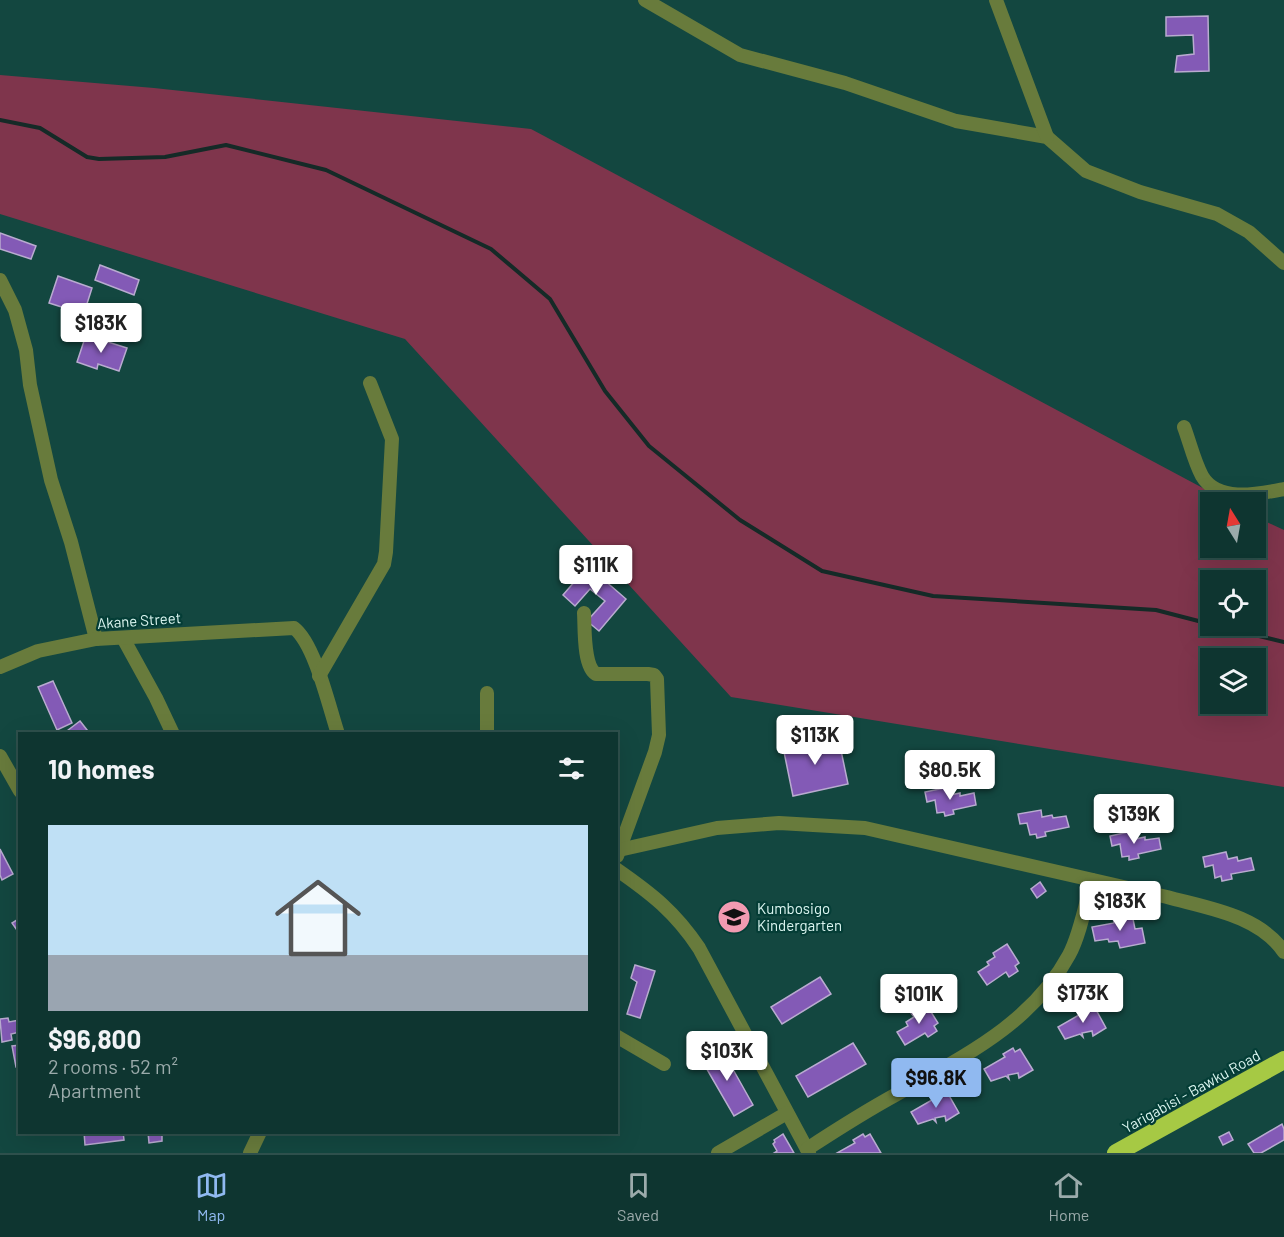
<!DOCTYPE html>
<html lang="en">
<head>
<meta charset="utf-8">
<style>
	body { margin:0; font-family:Barlow,sans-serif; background:#1c403c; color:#f1f3f6; height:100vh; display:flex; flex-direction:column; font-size:22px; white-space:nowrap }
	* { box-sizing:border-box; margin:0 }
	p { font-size:20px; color:#9babab }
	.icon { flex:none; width:33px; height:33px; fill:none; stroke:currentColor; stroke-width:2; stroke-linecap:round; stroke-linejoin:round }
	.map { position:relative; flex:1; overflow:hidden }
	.panel { position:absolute; left:18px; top:732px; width:600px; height:402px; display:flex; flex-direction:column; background:#0e3530; border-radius:0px; box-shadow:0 6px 24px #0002,0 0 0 2px #2e504c }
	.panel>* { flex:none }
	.needle { width:39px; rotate:349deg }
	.buttons { position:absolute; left:1200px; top:492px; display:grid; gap:12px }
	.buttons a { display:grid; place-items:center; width:66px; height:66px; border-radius:0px; background:#0e3530; box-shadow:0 6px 24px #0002,0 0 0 2px #2e504c; font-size:30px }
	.price { position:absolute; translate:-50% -51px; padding:0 14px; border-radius:6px; background:#fff; color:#222; font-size:20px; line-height:39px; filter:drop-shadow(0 2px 3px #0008) }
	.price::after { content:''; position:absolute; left:50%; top:36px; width:18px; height:14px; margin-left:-9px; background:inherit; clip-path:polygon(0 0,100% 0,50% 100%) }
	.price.active { background:#90b9f0; color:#111 }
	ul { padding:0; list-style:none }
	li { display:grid; align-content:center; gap:12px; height:318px; padding:0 30px }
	li span { display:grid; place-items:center; height:186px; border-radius:0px; color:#555 }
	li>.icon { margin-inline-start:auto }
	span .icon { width:108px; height:108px; fill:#fffc; stroke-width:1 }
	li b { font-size:26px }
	h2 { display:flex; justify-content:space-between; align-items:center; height:72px; padding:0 30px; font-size:26px }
	.menu { display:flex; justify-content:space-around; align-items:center; height:84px; border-top:2px solid #2e504c; background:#0e3530; font-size:16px; color:#9babab }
	.menu a { display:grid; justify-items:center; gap:3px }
	.menu .active { color:#90b9f0 }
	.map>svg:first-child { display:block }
</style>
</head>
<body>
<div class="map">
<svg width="1284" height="1153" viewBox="0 0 1284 1153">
	<rect width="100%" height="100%" fill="#134740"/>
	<!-- green -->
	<path fill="#7f354c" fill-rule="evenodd" d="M0,75L154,88L531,129L1229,502H1210V548H1256V517L1284,530V787L731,697L405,339L0,214ZM1210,580H1256V626H1210ZM1210,658H1256V704H1210Z"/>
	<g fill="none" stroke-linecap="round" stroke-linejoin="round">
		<!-- stream -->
		<g stroke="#152a27" stroke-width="4">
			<path d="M0,120L40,128L87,157L99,159L165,157L226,145L326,170L491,249L550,299L605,391L649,446L740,520L822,571L933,596L1156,610L1210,624"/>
			<path d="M1218,626L1284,642"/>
		</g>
	</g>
	<!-- building -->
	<g fill="#835ab6" stroke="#b9abd0" stroke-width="1.5">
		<path d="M1208,16L1209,71L1175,72L1177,56L1194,54L1193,35L1166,36V17Z"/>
		<path d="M0,233L36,246L31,259L0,249Z"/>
		<path d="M100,265L139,280L134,295L95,280Z"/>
		<path d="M58,276L92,288L85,310L70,305L68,309L49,303Z"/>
		<path d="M86,335L127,348L119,371L98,364L97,369L77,362Z"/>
		<path d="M588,566L626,599L599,631L587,621L605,601L590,589L575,606L563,595Z"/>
		<path d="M53,681L72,723L57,730L38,687Z"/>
		<path d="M80,721L87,730L82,734H63Z"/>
		<path d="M838,736L848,784L793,796L783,747Z"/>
		<path d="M949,787L950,795L960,793V796L974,793L976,805L953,810L954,814L945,816L944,812L937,813L935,800L927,802L925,792Z"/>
		<path d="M1041,810L1042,817L1052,815L1053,818L1066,816L1069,827L1045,832L1046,836L1037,838L1036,834L1030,835L1027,823L1020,824L1018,814Z"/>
		<path d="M1133,831L1135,839L1145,837V840L1159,838L1161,849L1138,854L1139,858L1129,860V856L1122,857L1120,844L1112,846L1110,836Z"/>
		<path d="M0,849L13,874L2,880L0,875Z"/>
		<path d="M1226,852L1228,859L1237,857L1238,861L1251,858L1254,870L1231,874L1232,879L1222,881L1221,876L1215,878L1213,865L1205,867L1203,857Z"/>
		<path d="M1040,882L1046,891L1037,898L1031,889Z"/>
		<path d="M1132,914L1135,929L1142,928L1145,943L1120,948L1118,941L1109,942L1108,939L1095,941L1092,927L1114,923L1113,918Z"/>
		<path d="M20,918V933H19L12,923Z"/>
		<path d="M1007,944L1019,963L1015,966L1018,971L1009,977L1006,972L987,985L978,972L989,965L987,962L995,957L993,953Z"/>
		<path d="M635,965L655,971L640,1018L627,1014L637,982L631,978Z"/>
		<path d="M820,977L831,994L782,1024L771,1007Z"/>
		<path d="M926,1004L938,1023L934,1026L937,1031L928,1037L925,1033L905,1045L897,1032L908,1026L906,1022L914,1017L911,1013Z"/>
		<path d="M1087,1006L1089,1009L1094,1006L1106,1028L1093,1036L1092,1031L1082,1033L1083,1037L1080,1034L1065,1039L1058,1027L1079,1015L1077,1012Z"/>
		<path d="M8,1018L9,1022L20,1020V1032L11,1034L12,1040L2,1042L0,1019Z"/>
		<path d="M853,1043L866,1064L808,1097L796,1076Z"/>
		<path d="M20,1045V1067H16L12,1046Z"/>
		<path d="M721,1048L753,1105L734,1116L701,1059Z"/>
		<path d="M1013,1048L1015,1052L1020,1049L1033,1070L1019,1078L1018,1073L1008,1075L1009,1079L1006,1076L991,1081L984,1069L1005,1057L1003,1054Z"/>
		<path d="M940,1091L942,1094L947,1092L959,1113L946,1121L945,1116L935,1118L936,1122L933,1119L918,1124L911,1112L932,1100L930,1097Z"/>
		<path d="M1282,1124L1284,1129V1140L1261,1153H1254L1248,1144Z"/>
		<path d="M84,1132H123L124,1140L85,1145Z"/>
		<path d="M148,1132H162V1141L149,1143Z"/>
		<path d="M1229,1132L1233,1140L1223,1145L1219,1137Z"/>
		<path d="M783,1134L794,1153H774L777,1151L773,1144L775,1142L774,1140Z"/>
		<path d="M863,1134L865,1137L870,1134L881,1153H837L855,1143L853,1140Z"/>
	</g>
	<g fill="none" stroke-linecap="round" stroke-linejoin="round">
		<!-- minor -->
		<g stroke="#687b3c" stroke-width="14">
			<path d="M645,0L740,55L845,83L956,121L1047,137L1086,171L1140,192L1217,214L1249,232L1284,263"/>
			<path d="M996,0L1047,137"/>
			<path d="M0,280L15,310L26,350L30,385L51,480L71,542L96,639"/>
			<path d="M1184,427C1190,443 1194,461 1202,476C1218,503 1258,494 1284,489"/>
			<path d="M584,613C585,628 583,666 596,674H648L654,675L657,679L659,735L655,752L617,856"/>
			<path d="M123,638L156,698L173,734"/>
			<path d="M0,667L38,651L96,639L294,628C315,644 329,707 338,734"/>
			<path d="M319,676L384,564L386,552L392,439L370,383"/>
			<path d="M487,693V734"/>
			<path d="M0,756L20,791"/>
			<path d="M619,850L717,828L779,823L865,828L1167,897C1207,908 1259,915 1284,952"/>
			<path d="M616,869C652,894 675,912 699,948L809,1153"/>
			<path d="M616,1036L664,1064"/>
			<path d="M807,1149C836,1130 866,1111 897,1094C962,1057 1032,1024 1069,955C1080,935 1086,902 1092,880"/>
			<path d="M250,1153L260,1132"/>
			<path d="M718,1153L787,1113"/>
		</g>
		<!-- highway -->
		<path stroke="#a6c944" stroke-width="18" d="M1116,1153L1284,1060"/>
	</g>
	<!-- icons -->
	<defs>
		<g id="school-disc" transform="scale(1.725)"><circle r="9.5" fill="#f19ab1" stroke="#043d36"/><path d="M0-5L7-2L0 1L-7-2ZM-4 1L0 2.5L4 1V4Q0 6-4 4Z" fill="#111"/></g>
	</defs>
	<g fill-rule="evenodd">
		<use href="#school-disc" x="734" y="917"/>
	</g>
	<g text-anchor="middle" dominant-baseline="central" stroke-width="4.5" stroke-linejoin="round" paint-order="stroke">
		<!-- street labels -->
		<g font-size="15" fill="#dcf6f1" stroke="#043d36">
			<text transform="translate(139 620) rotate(-4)">Akane Street</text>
			<text transform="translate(1191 1091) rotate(-29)">Yarigabisi - Bawku Road</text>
		</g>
		<!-- poi labels -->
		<g font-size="15" fill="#dcf6f1" stroke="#043d36" text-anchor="start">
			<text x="757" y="908">Kumbosigo<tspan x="757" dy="17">Kindergarten</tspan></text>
		</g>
	</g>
</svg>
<div class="buttons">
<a><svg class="needle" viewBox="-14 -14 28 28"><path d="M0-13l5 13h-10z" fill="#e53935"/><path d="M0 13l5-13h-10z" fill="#9babab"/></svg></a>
<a><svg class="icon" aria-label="locate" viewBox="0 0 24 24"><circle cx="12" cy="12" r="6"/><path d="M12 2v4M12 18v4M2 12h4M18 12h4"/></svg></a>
<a><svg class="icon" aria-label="layers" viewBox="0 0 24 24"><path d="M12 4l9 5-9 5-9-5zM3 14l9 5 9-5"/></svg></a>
</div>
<b class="price" style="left:101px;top:354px">$183K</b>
<b class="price" style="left:596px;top:596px">$111K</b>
<b class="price" style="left:815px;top:766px">$113K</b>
<b class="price" style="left:950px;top:801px">$80.5K</b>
<b class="price" style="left:1134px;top:845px">$139K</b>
<b class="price" style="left:1120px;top:932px">$183K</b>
<b class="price" style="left:1083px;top:1024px">$173K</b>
<b class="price" style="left:919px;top:1025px">$101K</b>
<b class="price" style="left:727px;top:1082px">$103K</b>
<b class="price active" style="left:936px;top:1109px">$96.8K</b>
<section class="panel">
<h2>10 homes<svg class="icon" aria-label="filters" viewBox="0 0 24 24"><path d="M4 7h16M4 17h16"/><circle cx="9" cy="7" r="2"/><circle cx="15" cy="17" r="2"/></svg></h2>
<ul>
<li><span style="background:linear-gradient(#bfe0f5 70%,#9aa5b1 0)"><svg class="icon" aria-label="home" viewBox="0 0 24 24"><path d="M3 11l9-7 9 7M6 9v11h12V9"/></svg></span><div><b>$96,800</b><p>2 rooms · 52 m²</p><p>Apartment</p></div></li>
</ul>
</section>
</div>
<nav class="menu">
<a class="active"><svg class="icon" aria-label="map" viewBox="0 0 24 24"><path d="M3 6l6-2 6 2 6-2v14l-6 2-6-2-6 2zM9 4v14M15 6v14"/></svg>Map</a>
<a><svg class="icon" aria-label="saved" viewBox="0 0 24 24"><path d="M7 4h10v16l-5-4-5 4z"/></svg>Saved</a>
<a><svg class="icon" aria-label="home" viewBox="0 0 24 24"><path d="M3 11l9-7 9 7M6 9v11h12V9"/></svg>Home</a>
</nav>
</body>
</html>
